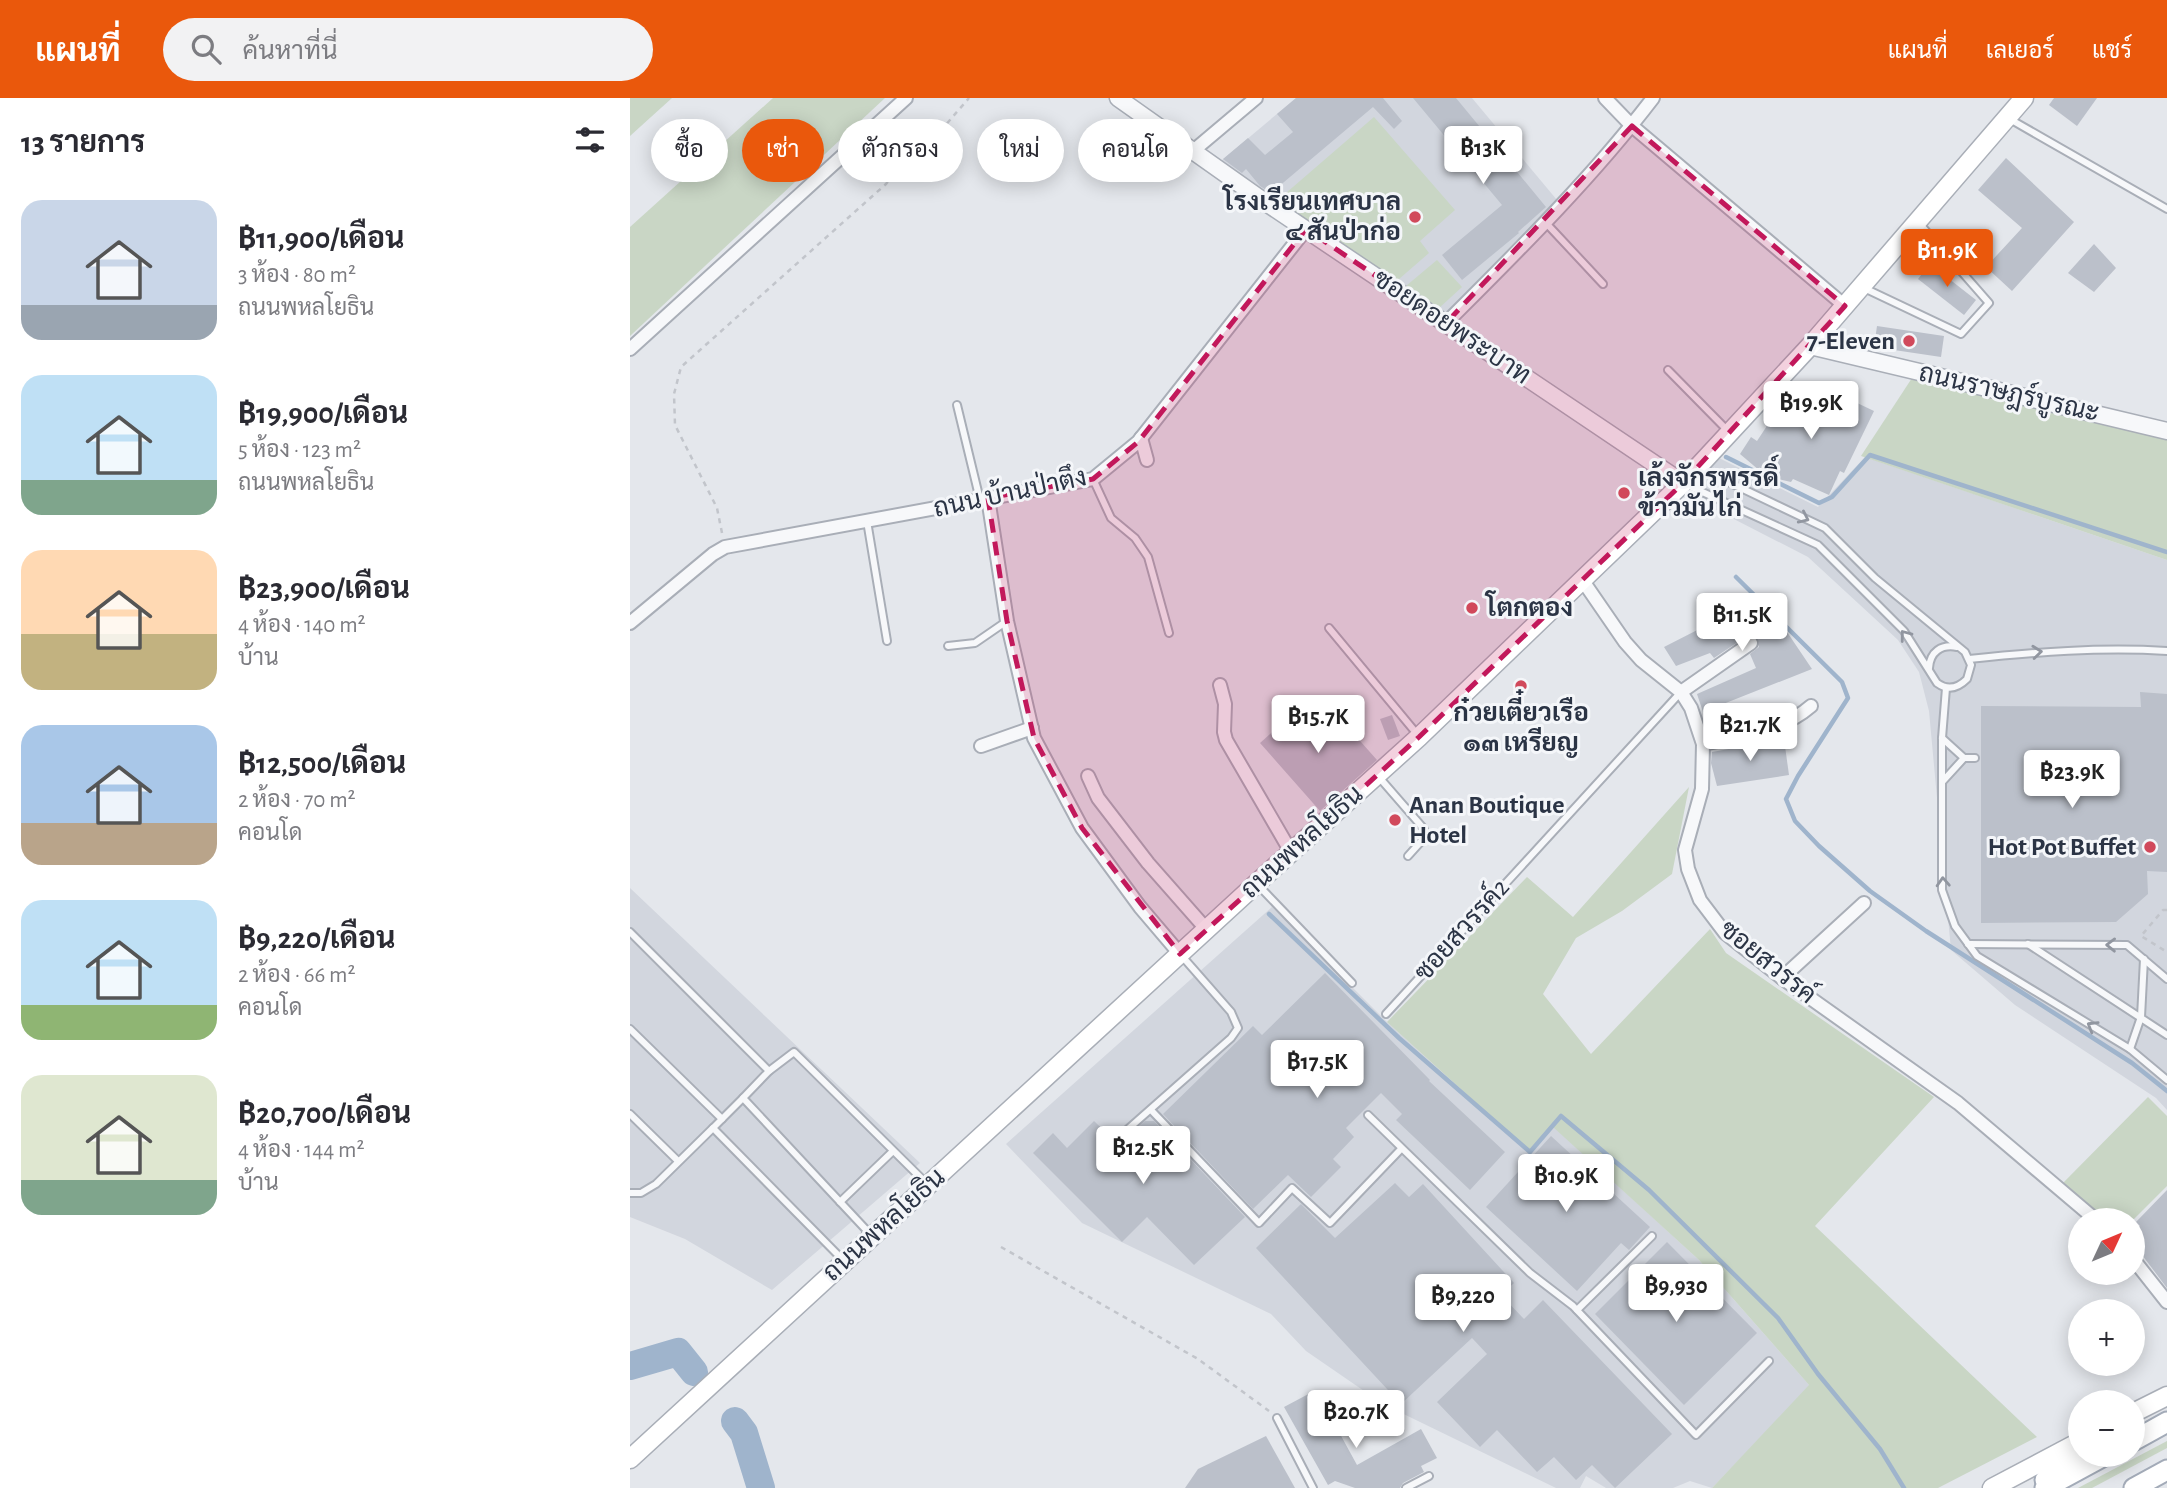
<!DOCTYPE html>
<html lang="th">
<head>
<meta charset="utf-8">
<style>
	body { margin:0; font-family:"Alegreya Sans",Sarabun,sans-serif; background:#f2f2f3; color:#2b2b33; height:100vh; display:flex; flex-direction:column; font-size:26px; white-space:nowrap }
	* { box-sizing:border-box; margin:0 }
	p { font-size:23px; color:#7c7c81 }
	.icon { flex:none; width:38px; height:38px; fill:none; stroke:currentColor; stroke-width:2; stroke-linecap:round; stroke-linejoin:round }
	.map { position:relative; flex:1; overflow:hidden }
	.drawer { display:flex; flex-direction:column; background:#fff; width:630px }
	.drawer>* { flex:none }
	.hud { position:absolute; left:21px; top:21px; width:665px; height:63px; display:flex; gap:14px }
	.needle { width:46px; rotate:46deg }
	.buttons { position:absolute; left:1438px; top:1110px; display:grid; gap:14px }
	.buttons a { display:grid; place-items:center; width:77px; height:77px; border-radius:50%; background:#fff; box-shadow:0 4px 18px #0003; font-size:35px }
	.price { position:absolute; translate:-50% -60px; padding:0 16px; border-radius:7px; background:#fff; color:#222; font-size:23px; line-height:46px; filter:drop-shadow(0 2px 4px #0008) }
	.price::after { content:''; position:absolute; left:50%; top:42px; width:21px; height:16px; margin-left:-10px; background:inherit; clip-path:polygon(0 0,100% 0,50% 100%) }
	.price.on { background:#ea580c; color:#fff }
	ul { padding:0; list-style:none }
	li { display:flex; align-items:center; gap:21px; height:175px; padding:0 21px }
	li span { display:grid; place-items:center; flex:none; width:196px; height:140px; border-radius:21px; color:#555 }
	li>.icon { margin-inline-start:auto }
	span .icon { width:84px; height:84px; fill:#fffc; stroke-width:1 }
	li b { font-size:30px }
	h2 { display:flex; justify-content:space-between; align-items:center; height:84px; padding:0 21px; font-size:30px }
	.pill { padding:0 24px; border-radius:32px; background:#fff; box-shadow:0 4px 18px #0003; font-size:24px; line-height:63px }
	.pill.on { background:#ea580c; color:#fff }
	header { display:flex; align-items:center; gap:42px; box-sizing:border-box; height:98px; padding:0 35px; background:#ea580c; color:#fff }
	header strong { font-size:33px }
	nav { display:flex; gap:38px; margin-inline-start:auto; font-size:24px }
	.search { width:490px; height:63px; background:#f2f2f3; display:flex; align-items:center; gap:18px; box-sizing:border-box; padding:0 24px; border-radius:38px; color:#7c7c81; font-size:26px }
	main { display:flex; flex:1; min-height:0 }
	.map>svg:first-child { display:block }
</style>
</head>
<body>
<header>
<strong>แผนที่</strong>
<div class="search"><svg class="icon" aria-label="search" viewBox="0 0 24 24"><circle cx="10" cy="10" r="6"/><path d="M15 15l6 6"/></svg>ค้นหาที่นี่</div>
<nav><a>แผนที่</a><a>เลเยอร์</a><a>แชร์</a></nav>
</header>
<main>
<section class="drawer">
<h2>13 รายการ<svg class="icon" aria-label="filters" viewBox="0 0 24 24"><path d="M4 7h16M4 17h16"/><circle cx="9" cy="7" r="2"/><circle cx="15" cy="17" r="2"/></svg></h2>
<ul>
<li><span style="background:linear-gradient(#c9d6e8 75%,#9aa5b1 0)"><svg class="icon" aria-label="home" viewBox="0 0 24 24"><path d="M3 11l9-7 9 7M6 9v11h12V9"/></svg></span><div><b>฿11,900/เดือน</b><p>3 ห้อง · 80 m²</p><p>ถนนพหลโยธิน</p></div></li>
<li><span style="background:linear-gradient(#bfe0f5 75%,#7fa58c 0)"><svg class="icon" aria-label="home" viewBox="0 0 24 24"><path d="M3 11l9-7 9 7M6 9v11h12V9"/></svg></span><div><b>฿19,900/เดือน</b><p>5 ห้อง · 123 m²</p><p>ถนนพหลโยธิน</p></div></li>
<li><span style="background:linear-gradient(#ffd9b3 60%,#c2b280 0)"><svg class="icon" aria-label="home" viewBox="0 0 24 24"><path d="M3 11l9-7 9 7M6 9v11h12V9"/></svg></span><div><b>฿23,900/เดือน</b><p>4 ห้อง · 140 m²</p><p>บ้าน</p></div></li>
<li><span style="background:linear-gradient(#a9c7e8 70%,#b9a48a 0)"><svg class="icon" aria-label="home" viewBox="0 0 24 24"><path d="M3 11l9-7 9 7M6 9v11h12V9"/></svg></span><div><b>฿12,500/เดือน</b><p>2 ห้อง · 70 m²</p><p>คอนโด</p></div></li>
<li><span style="background:linear-gradient(#bfe0f5 75%,#8fb573 0)"><svg class="icon" aria-label="home" viewBox="0 0 24 24"><path d="M3 11l9-7 9 7M6 9v11h12V9"/></svg></span><div><b>฿9,220/เดือน</b><p>2 ห้อง · 66 m²</p><p>คอนโด</p></div></li>
<li><span style="background:linear-gradient(#dfe7d0 75%,#7fa58c 0)"><svg class="icon" aria-label="home" viewBox="0 0 24 24"><path d="M3 11l9-7 9 7M6 9v11h12V9"/></svg></span><div><b>฿20,700/เดือน</b><p>4 ห้อง · 144 m²</p><p>บ้าน</p></div></li>
</ul>
</section>
<div class="map">
<svg width="1537" height="1390" viewBox="0 0 1537 1390">
	<rect width="100%" height="100%" fill="#e4e7ec"/>
	<!-- built -->
	<g fill="#d2d6de">
		<path d="M666,0H842L927,102L820,213L805,218L585,68Z"/>
		<path d="M1087,359L1188,409L1235,359L1537,462V1012L1526,1000L1385,907L1321,852L1299,613L1289,574L1268,542L1178,459L1061,399Z"/>
		<path d="M0,790L290,1065L142,1192L55,1141L0,1119Z"/>
		<path d="M642,809L757,924L900,1054L923,1028L1069,1162L1180,1288L1082,1390L1060,1383L1043,1390H976L956,1378L950,1390H926L753,1306L676,1253L641,1216L452,1125L376,1046Z"/>
	</g>
	<!-- green -->
	<g fill="#c9d6c5">
		<path d="M0,0H42L0,38Z"/>
		<path d="M143,0H255L0,238V129Z"/>
		<path d="M744,19L825,112L790,143L799,155L761,188L641,108Z"/>
		<path d="M807,162L832,189L808,211L776,188Z"/>
		<path d="M1282,280L1537,340V462L1231,358Z"/>
		<path d="M1059,689L1042,776L992,813L946,840L913,896L961,956L1080,831L1096,855L1304,999L1185,1128L1407,1339L1308,1390H1082L1179,1287L1069,1162L923,1029L900,1054L757,924L897,779L943,819Z"/>
		<path d="M1518,999L1537,1018V1088L1503,1122H1473L1432,1086Z"/>
		<path d="M1537,1343V1350L1462,1390H1448Z"/>
	</g>
	<g fill="none" stroke-linecap="round" stroke-linejoin="round">
		<!-- stream -->
		<g stroke="#9fb4cc" stroke-width="4.5">
			<path d="M1096,359L1189,405L1202,399L1240,357L1537,454"/>
			<path d="M1106,479L1212,584L1218,600L1168,678L1156,701L1165,723L1189,748L1240,793L1296,833L1502,965L1537,993"/>
			<path d="M639,816L769,940L900,1054L931,1018L1019,1092L1148,1220L1188,1276L1250,1351L1274,1390"/>
		</g>
		<!-- river -->
		<g stroke="#9fb4cc" stroke-width="28">
			<path d="M0,1268L48,1254L64,1274"/>
			<path d="M105,1323L114,1335L131,1390"/>
		</g>
	</g>
	<!-- building -->
	<g fill="#bbc0ca">
		<path d="M666,0H753L772,23L764,31L743,9L641,95L630,88L616,71L612,75L593,61L618,40L635,57L663,34L647,16Z"/>
		<path d="M783,0H826L916,109L888,134L889,135L832,182L812,157L872,107Z"/>
		<path d="M1424,0H1467L1447,28L1419,7Z"/>
		<path d="M1376,60L1444,124L1382,193L1356,169L1392,130L1348,92Z"/>
		<path d="M1464,146L1486,170L1464,194L1438,175Z"/>
		<path d="M1300,166L1346,202L1334,217L1288,181Z"/>
		<path d="M1247,228L1314,238L1311,259L1244,249Z"/>
		<path d="M1185,285L1244,313L1214,375L1210,373L1199,397L1163,381L1161,384L1136,378L1110,356L1121,339L1127,343L1150,308L1169,320Z"/>
		<path d="M1115,500L1151,533L1155,531L1182,571L1073,614L1067,596L1126,570L1120,556L1129,549L1128,541L1120,536L1084,560L1080,555L1046,568L1034,549L1081,525L1083,527Z"/>
		<path d="M1510,594L1537,596V774L1517,773L1518,796L1486,824L1351,825V608L1511,609Z"/>
		<path d="M675,605L696,628L708,618L747,662L690,713L630,645Z"/>
		<path d="M762,617L770,638L758,642L750,621Z"/>
		<path d="M1154,641L1159,677L1087,688L1081,665L1082,654Z"/>
		<path d="M695,875L800,982L799,983L875,1054L840,1092L766,1022L772,1016L751,995L716,1030L724,1039L703,1061L711,1069L681,1099L658,1077L623,1111L533,1016L623,928L632,937Z"/>
		<path d="M464,1023L490,1048L494,1042L515,1023H524L615,1119L564,1167L517,1119L492,1144L403,1055L423,1035L437,1050Z"/>
		<path d="M921,1038L1020,1129L999,1152L991,1145L947,1193L856,1109Z"/>
		<path d="M765,1085L779,1099L793,1086L884,1185L871,1197L894,1221L913,1202L1042,1336L985,1390L962,1367L946,1382L924,1359L907,1374L867,1332L850,1349L807,1304L857,1256L842,1240L771,1306L626,1150L671,1106L705,1140Z"/>
		<path d="M1537,1092V1190L1503,1145V1134L1510,1128L1506,1124Z"/>
		<path d="M1037,1144L1127,1235L1054,1307L965,1216Z"/>
		<path d="M686,1292L727,1367L791,1331L807,1360L791,1368L794,1374L773,1385L770,1390H725L705,1383L698,1387L654,1309Z"/>
		<path d="M636,1338L665,1390H555L568,1371Z"/>
	</g>
	<g fill="none" stroke-linecap="round" stroke-linejoin="round">
		<!-- service casing -->
		<g stroke="#a9aeb7" stroke-width="10">
			<g id="service">
				<path d="M1378,20L1537,111"/>
				<path d="M916,125L973,186"/>
				<path d="M1234,190L1331,236L1359,205L1289,125"/>
				<path d="M1038,272L1098,333"/>
				<path d="M327,307L350,402"/>
				<path d="M463,381L481,420L505,440L518,459L539,535"/>
				<path d="M1055,386L1188,447L1274,533L1307,585C1318,593 1328,590 1337,581L1341,567L1335,554L1245,480L1195,430L1069,370"/>
				<path d="M237,423L257,543"/>
				<path d="M699,530L787,636"/>
				<path d="M318,548L345,545L377,523"/>
				<path d="M1339,561C1406,554 1470,549 1537,553"/>
				<path d="M1299,570C1300,554 1311,546 1327,549"/>
				<path d="M1316,590L1312,640V792L1325,828L1347,858L1500,951L1537,982"/>
				<path d="M1312,640L1334,660H1345"/>
				<path d="M748,678L794,731L796,738L778,758"/>
				<path d="M1313,683L1334,660"/>
				<path d="M629,788L722,885"/>
				<path d="M0,834L139,973"/>
				<path d="M1338,846L1497,847L1537,881"/>
				<path d="M1398,846L1537,937"/>
				<path d="M756,916L1051,594"/>
				<path d="M0,931L92,1021"/>
				<path d="M1500,951L1511,919L1514,861"/>
				<path d="M521,1012L629,1125L662,1090L700,1125L771,1051"/>
				<path d="M0,1016L48,1063"/>
				<path d="M738,1017L900,1175L943,1208L1066,1337L1139,1263"/>
				<path d="M83,1030L113,1000"/>
				<path d="M489,1039L601,940L608,930L601,914L551,857"/>
				<path d="M0,1095H11L26,1086L83,1030L213,1162"/>
				<path d="M210,1104L263,1053"/>
				<path d="M241,1137L113,1000L139,973L164,954L297,1086"/>
				<path d="M947,1212L1022,1138"/>
				<path d="M647,1320L683,1390"/>
				<path d="M776,1390L799,1378"/>
			</g>
		</g>
		<!-- minor casing -->
		<g stroke="#a9aeb7" stroke-width="16">
			<g id="minor">
				<path d="M975,0L1002,28L1215,208"/>
				<path d="M563,53L626,0"/>
				<path d="M816,225C888,153 961,81 1023,0"/>
				<path d="M0,251L276,0"/>
				<path d="M511,340L517,362"/>
				<path d="M358,400L377,523L404,640L452,730L510,809L550,856"/>
				<path d="M953,483L995,544L1011,562L1051,594L1061,610L1073,646L1072,691L1055,752L1058,771L1070,802L1095,835L1152,880L1328,1005L1466,1122"/>
				<path d="M0,525L83,456L95,449L463,381L508,344L676,131"/>
				<path d="M590,587L595,606L594,634L596,642L661,754"/>
				<path d="M1051,594L1121,545"/>
				<path d="M1073,646C1111,638 1151,634 1181,608"/>
				<path d="M351,648L402,630"/>
				<path d="M458,678L468,700L518,765L577,832"/>
				<path d="M1152,880L1234,805"/>
				<path d="M1503,1161L1537,1204"/>
			</g>
		</g>
		<!-- tertiary casing -->
		<g stroke="#a9aeb7" stroke-width="19">
			<g id="tertiary">
				<path d="M488,0L635,104L1053,385"/>
				<path d="M1180,248L1537,333"/>
			</g>
		</g>
		<!-- secondary casing -->
		<g stroke="#a9aeb7" stroke-width="21">
			<g id="secondary">
				<path d="M1503,1315L1537,1298"/>
				<path d="M0,1361L627,785L789,639L1053,385L1180,248L1394,0"/>
				<path d="M1362,1390L1451,1343"/>
			</g>
		</g>
		<!-- primary casing -->
		<g stroke="#a3abb8" stroke-width="23">
			<g id="primary">
				<path d="M1503,1343L1537,1324"/>
				<path d="M1415,1382L1451,1348"/>
				<path d="M1415,1390L1478,1356"/>
				<path d="M1504,1390L1537,1372"/>
			</g>
		</g>
		<!-- path -->
		<g stroke="#c2c5cb" stroke-width="2.5" stroke-dasharray="5 5" stroke-linecap="butt">
			<path d="M92,435L87,410L45,327L44,296L51,269L256,86L281,54L300,45L339,0"/>
			<path d="M1537,812H1533L1511,838L1537,854"/>
			<path d="M371,1149L568,1261L639,1313"/>
		</g>
		<!-- service -->
		<use href="#service" stroke="#f7f8fa" stroke-width="6"/>
		<!-- minor -->
		<use href="#minor" stroke="#f7f8fa" stroke-width="12"/>
		<!-- tertiary -->
		<use href="#tertiary" stroke="#f7f8fa" stroke-width="16"/>
		<!-- secondary -->
		<use href="#secondary" stroke="#fff" stroke-width="18"/>
		<!-- primary -->
		<use href="#primary" stroke="#fff" stroke-width="19"/>
	</g>
	<!-- one-way arrows -->
	<defs><path id="oneway-chevron" d="M-2-3.5L2.5 0L-2 3.5" fill="none" stroke-width="1.6" stroke-linecap="round" stroke-linejoin="round" transform="scale(1.75)"/></defs>
	<g stroke="#9196a0">
		<use href="#oneway-chevron" transform="translate(1174 420) rotate(25)"/>
		<use href="#oneway-chevron" transform="translate(1275 537) rotate(-127)"/>
		<use href="#oneway-chevron" transform="translate(1407 554) rotate(-6)"/>
		<use href="#oneway-chevron" transform="translate(1313 784) rotate(-93)"/>
		<use href="#oneway-chevron" transform="translate(1481 847) rotate(-179)"/>
		<use href="#oneway-chevron" transform="translate(1462 928) rotate(-149)"/>
	</g>
	<!-- marked area -->
	<path fill="#c2185b" fill-opacity="0.2" stroke="#c2185b" stroke-width="5" stroke-dasharray="14 9" stroke-linejoin="round" d="M1002,28L1215,208L1053,385L789,639L550,856L452,730L404,640L377,523L358,400L463,381L508,344L676,131L816,225Z"/>
	<!-- markers -->
	<g fill="#d1495b" stroke="#f4f6f9" stroke-width="2.5">
		<circle cx="785" cy="119" r="7"/>
		<circle cx="1279" cy="243" r="7"/>
		<circle cx="994" cy="395" r="7"/>
		<circle cx="842" cy="510" r="7"/>
		<circle cx="891" cy="588" r="7"/>
		<circle cx="765" cy="722" r="7"/>
		<circle cx="1520" cy="749" r="7"/>
	</g>
	<g text-anchor="middle" dominant-baseline="central" stroke-width="6" stroke-linejoin="round" paint-order="stroke">
		<!-- poi labels -->
		<g font-size="26" font-weight="bold" fill="#2b3445" stroke="#f4f6f9" text-anchor="end">
			<text x="771" y="104">โรงเรียนเทศบาล<tspan x="771" dy="30">๔ สันป่าก่อ</tspan></text>
			<text x="1265" y="243">7-Eleven</text>
			<text x="1008" y="380" text-anchor="start">เล้งจักรพรรดิ์<tspan x="1008" dy="30">ข้าวมันไก่</tspan></text>
			<text x="856" y="510" text-anchor="start">โตกตอง</text>
			<text x="891" y="615" text-anchor="middle">ก๋วยเตี๋ยวเรือ<tspan x="891" dy="30">๑๓ เหรียญ</tspan></text>
			<text x="779" y="707" text-anchor="start">Anan Boutique<tspan x="779" dy="30">Hotel</tspan></text>
			<text x="1506" y="749">Hot Pot Buffet</text>
		</g>
		<!-- street labels -->
		<g font-size="26" fill="#2b3445" stroke="#f4f6f9">
			<text transform="translate(822 229) rotate(34)">ซอยดอยพระบาท</text>
			<text transform="translate(1379 295) rotate(13)">ถนนราษฎร์บูรณะ</text>
			<text transform="translate(380 395) rotate(-12)">ถนน บ้านป่าตึง</text>
			<text transform="translate(672 744) rotate(-42)">ถนนพหลโยธิน</text>
			<text transform="translate(832 832) rotate(-48)">ซอยสวรรค์2</text>
			<text transform="translate(1138 864) rotate(39)">ซอยสวรรค์</text>
			<text transform="translate(254 1127) rotate(-42)">ถนนพหลโยธิน</text>
		</g>
	</g>
</svg>
<div class="buttons">
<a><svg class="needle" viewBox="-14 -14 28 28"><path d="M0-13l5 13h-10z" fill="#e53935"/><path d="M0 13l5-13h-10z" fill="#7c7c81"/></svg></a>
<a>+</a>
<a>−</a>
</div>
<b class="price" style="left:853px;top:88px">฿13K</b>
<b class="price on" style="left:1317px;top:191px">฿11.9K</b>
<b class="price" style="left:1181px;top:343px">฿19.9K</b>
<b class="price" style="left:1112px;top:555px">฿11.5K</b>
<b class="price" style="left:688px;top:657px">฿15.7K</b>
<b class="price" style="left:1120px;top:665px">฿21.7K</b>
<b class="price" style="left:1442px;top:712px">฿23.9K</b>
<b class="price" style="left:687px;top:1002px">฿17.5K</b>
<b class="price" style="left:513px;top:1088px">฿12.5K</b>
<b class="price" style="left:936px;top:1116px">฿10.9K</b>
<b class="price" style="left:1046px;top:1226px">฿9,930</b>
<b class="price" style="left:833px;top:1236px">฿9,220</b>
<b class="price" style="left:726px;top:1352px">฿20.7K</b>
<div class="hud">
<a class="pill">ซื้อ</a>
<a class="pill on">เช่า</a>
<a class="pill">ตัวกรอง</a>
<a class="pill">ใหม่</a>
<a class="pill">คอนโด</a>
</div>
</div>
</main>
</body>
</html>
